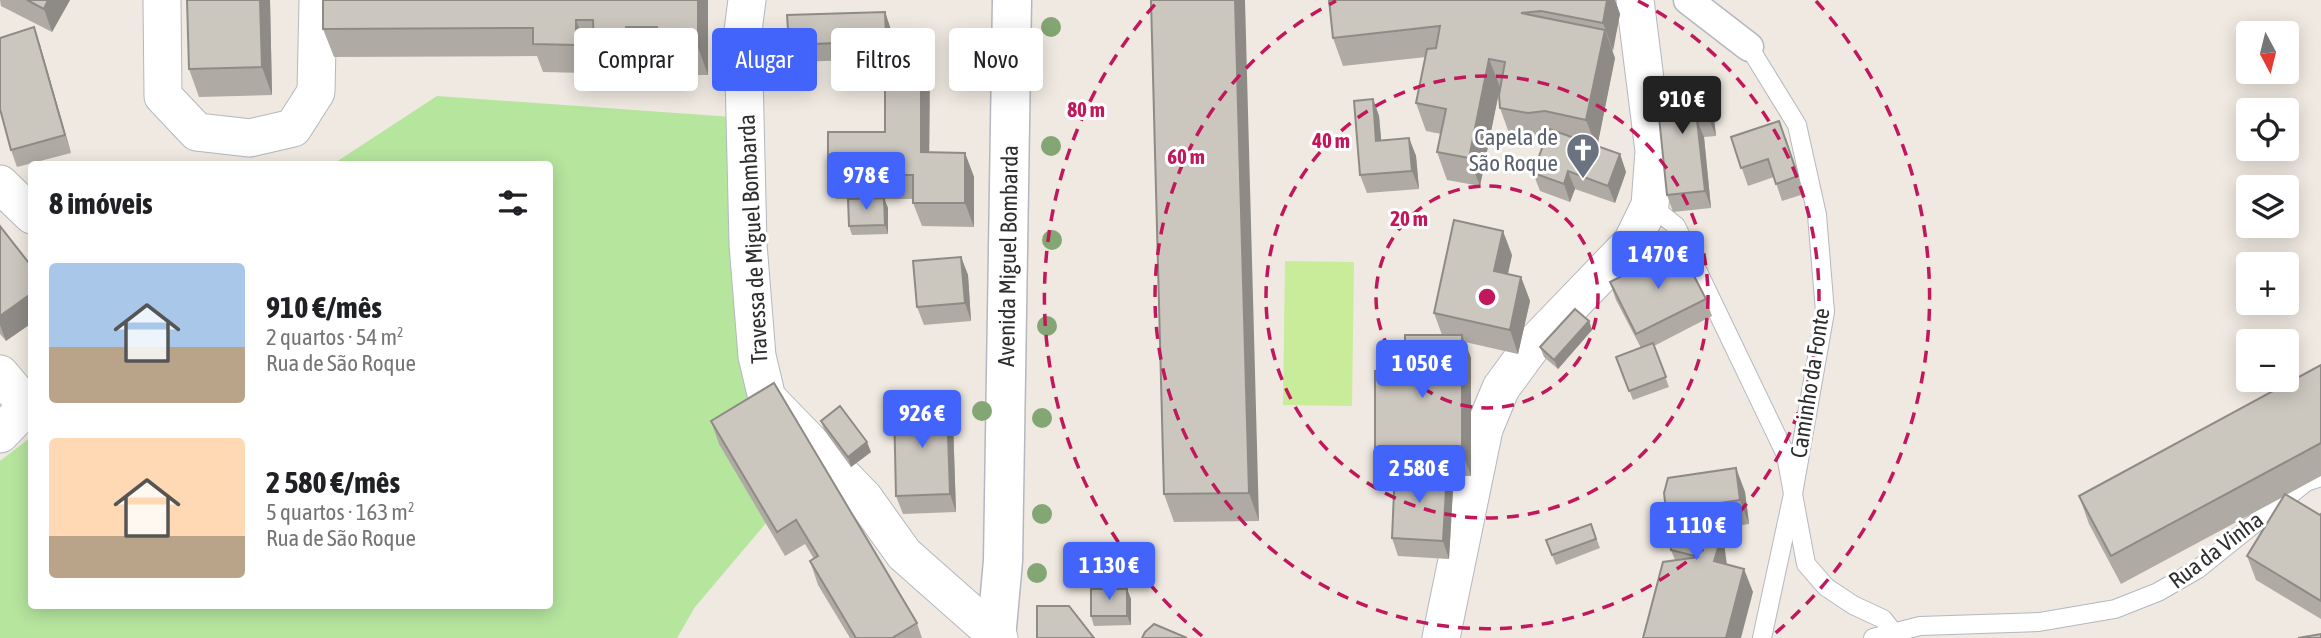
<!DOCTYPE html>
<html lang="pt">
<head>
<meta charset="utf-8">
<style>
	body { margin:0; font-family:"Asap Condensed",sans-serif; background:#f2f2f2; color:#202124; height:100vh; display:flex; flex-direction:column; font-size:26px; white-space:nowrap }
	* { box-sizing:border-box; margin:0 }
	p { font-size:23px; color:#757577 }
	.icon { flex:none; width:38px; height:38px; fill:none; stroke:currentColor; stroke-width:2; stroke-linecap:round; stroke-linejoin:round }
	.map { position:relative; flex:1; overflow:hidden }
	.side { position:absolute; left:28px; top:161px; width:525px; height:448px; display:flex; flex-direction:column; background:#fff; border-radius:7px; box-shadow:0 4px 18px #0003 }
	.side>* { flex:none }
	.banner { position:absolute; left:574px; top:28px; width:665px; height:63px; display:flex; gap:14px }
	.needle { width:46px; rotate:173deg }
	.fabs { position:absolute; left:2236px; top:21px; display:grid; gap:14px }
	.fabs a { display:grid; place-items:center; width:63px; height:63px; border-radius:7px; background:#fff; box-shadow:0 4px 18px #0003; font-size:35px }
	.price { position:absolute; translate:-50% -60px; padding:0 16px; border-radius:7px; background:#4264fb; color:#fff; font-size:23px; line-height:46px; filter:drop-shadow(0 2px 4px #0008) }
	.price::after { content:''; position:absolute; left:50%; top:42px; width:21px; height:16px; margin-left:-10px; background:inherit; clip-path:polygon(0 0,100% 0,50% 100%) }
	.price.selected { background:#222; color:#fff }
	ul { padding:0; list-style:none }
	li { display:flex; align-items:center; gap:21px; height:175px; padding:0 21px }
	li span { display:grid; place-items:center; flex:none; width:196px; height:140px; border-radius:7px; color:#555 }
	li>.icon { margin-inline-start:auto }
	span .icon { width:84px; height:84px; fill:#fffc; stroke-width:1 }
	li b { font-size:30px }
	h2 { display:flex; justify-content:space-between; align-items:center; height:84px; padding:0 21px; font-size:30px }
	.chip { padding:0 24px; border-radius:7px; background:#fff; box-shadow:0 4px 18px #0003; font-size:24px; line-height:63px }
	.chip.selected { background:#4264fb; color:#fff }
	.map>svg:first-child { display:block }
</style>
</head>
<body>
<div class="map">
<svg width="2321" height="638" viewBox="0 0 2321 638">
	<rect width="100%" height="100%" fill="#efe9e1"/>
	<!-- green -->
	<path fill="#b6e59e" d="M437,96L732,117L777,510L695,607L677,638H0V461L31,437L32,606H550V164H333Z"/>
	<!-- pitch -->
	<path fill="#c9ec9a" d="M1285,261L1354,262L1352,406L1283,405Z"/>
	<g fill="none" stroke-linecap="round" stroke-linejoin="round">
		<!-- service casing -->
		<g stroke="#b4b7c1" stroke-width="20">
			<g id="service">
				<path d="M1749,47L1797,125L1817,215L1825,312L1793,494L1806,564L1826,587L1853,605L1883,619L1898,638"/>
				<path d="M1650,205L1676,226L1786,455L1793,494L1762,638"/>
				<path d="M1873,638L1920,626L2039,622L2115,609L2158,592L2198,569L2306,482L2321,477"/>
			</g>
		</g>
		<!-- pedestrian casing -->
		<g stroke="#b4b7c1" stroke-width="31">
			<path id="pedestrian" d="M1688,0L1749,47"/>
		</g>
		<!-- minor casing -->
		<g stroke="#b4b7c1" stroke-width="39">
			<g id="minor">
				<path d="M162,0L163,96L197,132L250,138L293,128L316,92L318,0"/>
				<path d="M747,0L743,31L748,244L757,356L767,398L864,498L904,554L999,638"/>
				<path d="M0,184L32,215"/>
				<path d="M0,374L27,406"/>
				<path d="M0,434L32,401"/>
				<path d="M1441,638L1484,429L1501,388L1531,347L1632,242L1650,205L1654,151L1635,0"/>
			</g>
		</g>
		<!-- tertiary casing -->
		<g stroke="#b4b7c1" stroke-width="41">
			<path id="tertiary" d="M996,638L1003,561L1012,0"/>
		</g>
		<!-- service -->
		<use href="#service" stroke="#fff" stroke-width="18"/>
		<!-- pedestrian -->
		<use href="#pedestrian" stroke="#fff" stroke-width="28"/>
		<!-- minor -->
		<use href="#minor" stroke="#fff" stroke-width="37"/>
		<!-- tertiary -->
		<use href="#tertiary" stroke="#fff" stroke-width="38"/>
	</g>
	<!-- trees -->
	<g fill="#84a574">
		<circle cx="1051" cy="27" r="10"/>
		<circle cx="987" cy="49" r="10"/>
		<circle cx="1051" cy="146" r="10"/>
		<circle cx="1052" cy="240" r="10"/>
		<circle cx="1047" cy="326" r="10"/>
		<circle cx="982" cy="411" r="10"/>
		<circle cx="1042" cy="418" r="10"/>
		<circle cx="1042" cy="514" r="10"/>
		<circle cx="1037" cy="573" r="10"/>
	</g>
	<!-- wall -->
	<g fill="#afaba4">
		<path d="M0,0H70L52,32L1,6Z"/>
		<path d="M187,0H270L272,95L199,97L189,69Z"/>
		<path d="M323,0H708V75H667L660,55H636V87H604L594,59L593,48H586V73L543,72L537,56L334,57L323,29Z"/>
		<path d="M1151,0L1259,521L1174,522L1164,494Z"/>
		<path d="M1329,0H1615L1620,14L1612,51L1615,58L1597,146L1620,154L1626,172L1615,203L1575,189L1570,202L1540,191L1533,173L1545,141H1538L1510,136L1500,108V87L1480,186L1447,180L1437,152L1441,134L1426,131L1416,103L1426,57L1343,66L1333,38Z"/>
		<path d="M885,12L891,30V37H921L930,61L929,152L965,153L974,177V227L922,226L913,203V199H884L888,208V234L852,235L849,226L871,199H836L828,175L885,132V59L795,62L789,45Z"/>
		<path d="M40,45L71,153L17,167L11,150Z"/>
		<path d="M1706,83L1712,100L1716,136L1704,137L1711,208L1673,212L1667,195Z"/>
		<path d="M1373,99L1379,116L1381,141L1409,138L1416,156L1419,189L1367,193L1360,175Z"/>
		<path d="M1731,137L1786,138L1804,194L1782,201L1774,177L1748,186Z"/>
		<path d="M0,226L6,341L0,334Z"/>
		<path d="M1512,255L1508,274L1521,277L1530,301L1518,354L1465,342L1471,358V476H1448L1453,489L1449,559L1398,556L1392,538L1395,476H1384L1375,452L1411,371L1405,352L1442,335L1434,313Z"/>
		<path d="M961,257L968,275L971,321L924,325L917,307Z"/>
		<path d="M1610,282L1706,299L1712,316L1654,346L1669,387L1633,400L1616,357L1641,348L1616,300Z"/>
		<path d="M1589,321L1592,330L1558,369L1544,357L1540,347Z"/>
		<path d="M2321,365V476L2286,495L2320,515L2321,514V619L2256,580L2247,556L2283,497L2121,584L2089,524L2079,496Z"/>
		<path d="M947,404L953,422L956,512L903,514L896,496Z"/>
		<path d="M711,421L917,623L922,638H850L818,585L810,561L814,559L805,544L785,556L719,444Z"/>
		<path d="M821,421L871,452L851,467L824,430Z"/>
		<path d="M1736,468L1745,492L1749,524L1722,528L1727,564L1753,592L1675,560L1671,550Z"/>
		<path d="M1591,524L1600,548L1556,565L1546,540Z"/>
		<path d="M1127,589L1131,599V625L1094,626L1091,616Z"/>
	</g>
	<!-- shaded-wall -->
	<g fill="#8e8b86">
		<path d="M48,0H70L52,32L44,9Z"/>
		<path d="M260,0H270L272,95L262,67Z"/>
		<path d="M698,0H708V75L698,47Z"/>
		<path d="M1235,0H1245L1259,521L1249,493Z"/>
		<path d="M1607,0H1615L1620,14L1613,51L1603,23Z"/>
		<path d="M885,12L891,30L892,59L886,41Z"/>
		<path d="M576,20L586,48V73L576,45Z"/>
		<path d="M34,27L40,45L71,153L65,135Z"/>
		<path d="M626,27L636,55V87L626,59Z"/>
		<path d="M1605,30L1615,58L1597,148L1586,120Z"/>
		<path d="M921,37L930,61L929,176L921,152Z"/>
		<path d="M1489,59L1500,87L1480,186L1469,158Z"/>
		<path d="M1706,83L1712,100L1716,136L1709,119Z"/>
		<path d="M1373,99L1379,116L1383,159L1376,141Z"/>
		<path d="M1697,120L1704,137L1711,208L1705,191Z"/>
		<path d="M1409,138L1416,156L1419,189L1412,171Z"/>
		<path d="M965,153L974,177V227L965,203Z"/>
		<path d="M1620,154L1626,172L1615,203L1608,186Z"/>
		<path d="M1568,171L1575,189L1570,202L1564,184Z"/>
		<path d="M884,198L888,208V234L885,225Z"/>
		<path d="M1503,231L1512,255L1503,295L1494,271Z"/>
		<path d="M961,257L968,275L971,321L965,303Z"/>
		<path d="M1521,277L1530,301L1518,354L1510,330Z"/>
		<path d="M32,293V323L6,341L0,325V316Z"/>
		<path d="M1589,321L1592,330L1558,369L1554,360Z"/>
		<path d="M1462,335L1471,358V476L1462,452Z"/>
		<path d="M947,404L953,422L956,512L950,494Z"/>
		<path d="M867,442L871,452L851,467L848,457Z"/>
		<path d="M1736,468L1745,492L1749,524L1740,500Z"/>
		<path d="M1447,472L1453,489L1449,559L1443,541Z"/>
		<path d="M1713,504L1722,528L1727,568L1714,561Z"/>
		<path d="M1744,569L1753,592L1741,638H1726Z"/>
		<path d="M1127,589L1131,599V625L1127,616Z"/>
	</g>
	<!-- building -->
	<g fill="#cbc7bf" stroke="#8e8b86" stroke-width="2">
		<path d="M27,0H48L44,9Z"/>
		<path d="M187,0H260L262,67L189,69Z"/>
		<path d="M323,0H698V47H657V27H626V59H594L593,20H576V45L533,44V28L323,29Z"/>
		<path d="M1151,0H1235L1249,493L1164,494Z"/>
		<path d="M1329,0H1607L1603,23L1541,11L1521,13L1605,30L1586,120L1545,111L1528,113L1500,108L1499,95L1505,62L1489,59L1469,158L1437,152L1446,109L1416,103L1427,49L1436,48L1440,26L1333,38Z"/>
		<path d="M885,12L886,37L885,41L789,45L787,15Z"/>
		<path d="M34,27L65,135L11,150L0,109V38Z"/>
		<path d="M885,37H921V152L965,153V203H913V175H828V132H885Z"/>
		<path d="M1706,83L1709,119L1697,120L1705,191L1667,195L1656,88Z"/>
		<path d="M1373,99L1376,141L1409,138L1412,171L1360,175L1354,101Z"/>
		<path d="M1779,121L1798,176L1776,184L1768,159L1741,168L1731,137Z"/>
		<path d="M1549,129L1620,154L1608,186L1568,171L1564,184L1533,173Z"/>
		<path d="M884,198L885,225L849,226L848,199Z"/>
		<path d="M1454,220L1503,231L1494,271L1521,277L1510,330L1434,313Z"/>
		<path d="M0,226L32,267V293L0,316Z"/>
		<path d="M1679,247L1706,299L1636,334L1610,282Z"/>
		<path d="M961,257L965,303L917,307L913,261Z"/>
		<path d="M1575,309L1589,321L1554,360L1540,347Z"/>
		<path d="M1405,335H1462V452H1375V371L1422,370L1423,353L1405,352Z"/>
		<path d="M1653,343L1666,377L1629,391L1616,357Z"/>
		<path d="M2321,365V443L2111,556L2079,496Z"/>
		<path d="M774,383L917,623L892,638H856L810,561L818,556L796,520L777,532L711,421Z"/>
		<path d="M947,404L950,494L896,496L894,406Z"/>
		<path d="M840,406L867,442L848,457L821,421Z"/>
		<path d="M1736,468L1740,500L1713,504L1719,545L1714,561L1744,569L1726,638H1643L1663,562L1699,557L1671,550L1664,493L1668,478Z"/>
		<path d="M1395,469L1447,472L1443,541L1392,538Z"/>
		<path d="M2285,494L2320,515L2321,514V601L2247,556Z"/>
		<path d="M1591,524L1596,539L1552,555L1546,540Z"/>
		<rect x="1091" y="589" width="36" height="27"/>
		<path d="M1037,606H1069L1094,638H1037Z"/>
		<path d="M1154,624L1187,638H1142L1145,632Z"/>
		<path d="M2321,634V638H2298Z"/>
	</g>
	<!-- distance rings -->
	<g fill="none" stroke="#c2185b" stroke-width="3.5" stroke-dasharray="12 9">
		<circle cx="1487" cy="297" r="111"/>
		<circle cx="1487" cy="297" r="221"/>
		<path d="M1638 1A332 332 0 1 1 1336 1"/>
		<path d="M1202 636A443 443 0 0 1 1158 1M1816 1A443 443 0 0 1 1772 636"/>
	</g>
	<!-- icons -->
	<defs>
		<g id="church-pin" transform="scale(1.75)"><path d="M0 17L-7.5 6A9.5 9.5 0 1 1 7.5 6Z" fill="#6b7280" stroke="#fff"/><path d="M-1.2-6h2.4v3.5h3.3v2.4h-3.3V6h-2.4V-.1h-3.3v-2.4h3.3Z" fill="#fff"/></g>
	</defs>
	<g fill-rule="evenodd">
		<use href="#church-pin" x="1583" y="150"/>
	</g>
	<g text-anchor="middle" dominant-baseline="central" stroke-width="6" stroke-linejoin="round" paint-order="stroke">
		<!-- worship labels -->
		<g font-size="23" fill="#5b616d" stroke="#fff" text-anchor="end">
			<text x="1558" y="137">Capela de<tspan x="1558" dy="26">São Roque</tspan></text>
		</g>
		<!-- street labels -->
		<g font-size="23" fill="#2e2e2e" stroke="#fff">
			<text transform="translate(753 239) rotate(-93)">Travessa de Miguel Bombarda</text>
			<text transform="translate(1008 256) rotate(-89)">Avenida Miguel Bombarda</text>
			<text transform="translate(1810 383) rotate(-81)">Caminho da Fonte</text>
			<text transform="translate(2216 550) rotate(-37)">Rua da Vinha</text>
		</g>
	</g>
	<circle cx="1487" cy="297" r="10" fill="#c2185b" stroke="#fff" stroke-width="3.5"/>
	<g font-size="21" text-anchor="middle" font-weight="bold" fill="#c2185b" stroke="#fff" stroke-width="6" stroke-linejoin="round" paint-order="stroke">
		<text x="1086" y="117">80 m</text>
		<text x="1331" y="148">40 m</text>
		<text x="1186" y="164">60 m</text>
		<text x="1409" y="226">20 m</text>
	</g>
</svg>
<div class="fabs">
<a><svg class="needle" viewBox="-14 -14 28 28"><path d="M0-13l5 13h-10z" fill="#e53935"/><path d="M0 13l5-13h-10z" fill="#757577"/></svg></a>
<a><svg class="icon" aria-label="locate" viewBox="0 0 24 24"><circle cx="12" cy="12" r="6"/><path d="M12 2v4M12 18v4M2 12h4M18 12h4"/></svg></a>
<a><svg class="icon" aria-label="layers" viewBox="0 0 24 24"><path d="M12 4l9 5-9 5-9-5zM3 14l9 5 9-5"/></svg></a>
<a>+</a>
<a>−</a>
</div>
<b class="price selected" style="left:1682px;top:136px">910 €</b>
<b class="price" style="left:866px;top:212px">978 €</b>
<b class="price" style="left:1658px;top:291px">1 470 €</b>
<b class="price" style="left:1422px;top:400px">1 050 €</b>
<b class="price" style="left:922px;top:450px">926 €</b>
<b class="price" style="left:1419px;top:505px">2 580 €</b>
<b class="price" style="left:1696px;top:562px">1 110 €</b>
<b class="price" style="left:1109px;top:602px">1 130 €</b>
<div class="banner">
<a class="chip">Comprar</a>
<a class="chip selected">Alugar</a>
<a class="chip">Filtros</a>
<a class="chip">Novo</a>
</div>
<section class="side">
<h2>8 imóveis<svg class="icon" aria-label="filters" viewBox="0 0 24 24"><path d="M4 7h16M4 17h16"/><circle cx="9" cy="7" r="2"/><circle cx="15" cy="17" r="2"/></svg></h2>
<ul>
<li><span style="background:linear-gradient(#a9c7e8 60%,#b9a48a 0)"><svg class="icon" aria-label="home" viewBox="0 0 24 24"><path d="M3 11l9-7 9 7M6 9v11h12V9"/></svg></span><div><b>910 €/mês</b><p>2 quartos · 54 m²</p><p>Rua de São Roque</p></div></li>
<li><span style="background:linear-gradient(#ffd9b3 70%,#b9a48a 0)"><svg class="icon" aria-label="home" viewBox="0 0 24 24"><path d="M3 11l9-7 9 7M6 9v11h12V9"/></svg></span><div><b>2 580 €/mês</b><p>5 quartos · 163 m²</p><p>Rua de São Roque</p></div></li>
</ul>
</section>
</div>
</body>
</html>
